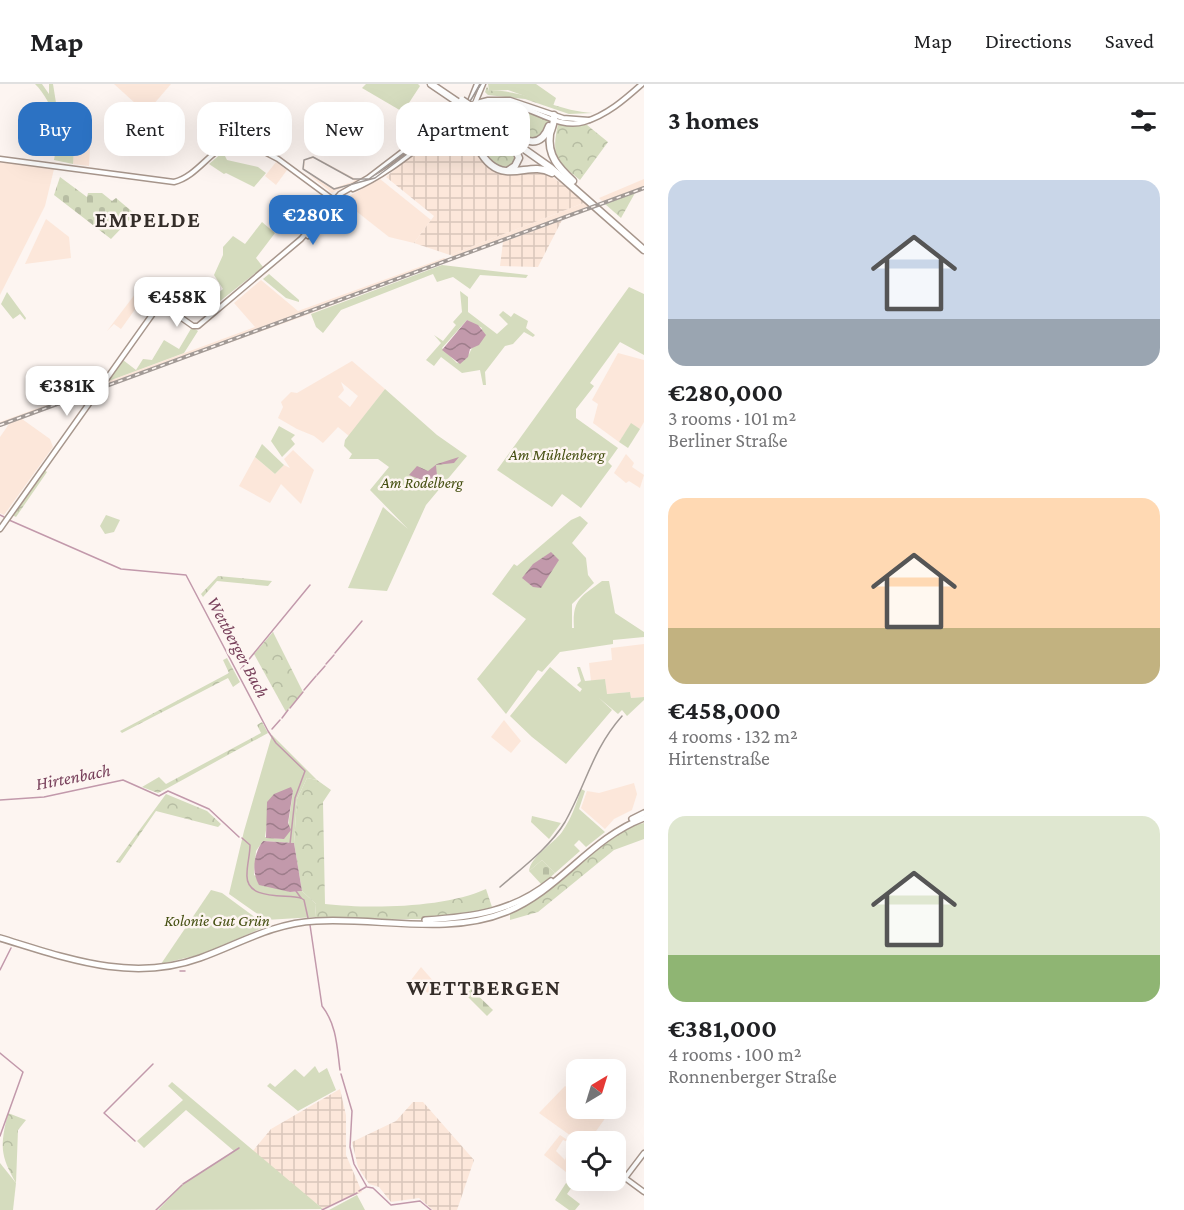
<!DOCTYPE html>
<html lang="en">
<head>
<meta charset="utf-8">
<style>
	body { margin:0; font-family:"Crimson Pro",serif; background:#f2f2f2; color:#202124; height:100vh; display:flex; flex-direction:column; font-size:22px; white-space:nowrap }
	* { box-sizing:border-box; margin:0 }
	p { font-size:20px; color:#757577 }
	.icon { flex:none; width:33px; height:33px; fill:none; stroke:currentColor; stroke-width:2; stroke-linecap:round; stroke-linejoin:round }
	.map { position:relative; flex:1; overflow:hidden }
	.panel { display:flex; flex-direction:column; background:#fff; width:540px }
	.panel>* { flex:none }
	.banner { position:absolute; left:18px; top:18px; width:536px; height:54px; display:flex; gap:12px }
	.needle { width:39px; rotate:38deg }
	.controls { position:absolute; left:566px; top:975px; display:grid; gap:12px }
	.controls a { display:grid; place-items:center; width:60px; height:60px; border-radius:12px; background:#fff; box-shadow:0 6px 24px #0002; font-size:30px }
	.price { position:absolute; translate:-50% -51px; padding:0 14px; border-radius:12px; background:#fff; color:#222; font-size:20px; line-height:39px; filter:drop-shadow(0 2px 3px #0008) }
	.price::after { content:''; position:absolute; left:50%; top:36px; width:18px; height:14px; margin-left:-9px; background:inherit; clip-path:polygon(0 0,100% 0,50% 100%) }
	.price.active { background:#2c72c3; color:#fff }
	ul { padding:0; list-style:none }
	li { display:grid; align-content:center; gap:12px; height:318px; padding:0 24px }
	li span { display:grid; place-items:center; height:186px; border-radius:18px; color:#555 }
	li>.icon { margin-inline-start:auto }
	span .icon { width:108px; height:108px; fill:#fffc; stroke-width:1 }
	li b { font-size:26px }
	h2 { display:flex; justify-content:space-between; align-items:center; height:72px; padding:0 24px; font-size:26px }
	.pill { padding:0 21px; border-radius:18px; background:#fff; box-shadow:0 6px 24px #0002; font-size:21px; line-height:54px }
	.pill.active { background:#2c72c3; color:#fff }
	header { display:flex; align-items:center; gap:36px; box-sizing:border-box; height:84px; padding:0 30px; background:#fff; border-bottom:2px solid #e0e0e0 }
	header strong { font-size:28px }
	nav { display:flex; gap:33px; margin-inline-start:auto; font-size:21px }
	main { display:flex; flex:1; min-height:0 }
	.map>svg:first-child { display:block }
</style>
</head>
<body>
<header>
<strong>Map</strong>
<nav><a>Map</a><a>Directions</a><a>Saved</a></nav>
</header>
<main>
<div class="map">
<svg width="644" height="1126" viewBox="0 0 644 1126">
	<defs>
		<pattern id="industrial-grid" width="8" height="8" patternUnits="userSpaceOnUse" patternTransform="scale(1.5)"><rect width="8" height="8" fill="#fce7da"/><path d="M0 4h8M4 0v8" fill="none" stroke="#d9c6bb"/></pattern>
		<pattern id="forest-crowns" width="20" height="18" patternUnits="userSpaceOnUse" patternTransform="scale(1.5)"><rect width="20" height="18" fill="#d5dcbe"/><path d="M2 6a3 3 0 1 1 6 0M12 15a3 3 0 1 1 6 0" fill="none" stroke="#b7bda3"/></pattern>
		<pattern id="cemetery-stones" width="16" height="16" patternUnits="userSpaceOnUse" patternTransform="scale(1.5)"><rect width="16" height="16" fill="#d5dcbe"/><path d="M2 7V4a2 2 0 0 1 4 0v3zM10 15v-3a2 2 0 0 1 4 0v3z" fill="#b7bda3"/></pattern>
		<pattern id="water-waves" width="16" height="10" patternUnits="userSpaceOnUse" patternTransform="scale(1.5)"><rect width="16" height="10" fill="#c299ab"/><path d="M0 5q4-4 8 0t8 0" fill="none" stroke="#9e7d8b"/></pattern>
	</defs>
	<rect width="100%" height="100%" fill="#fdf5f1"/>
	<!-- built -->
	<g fill="#fce7da" fill-rule="evenodd">
		<path d="M114,0H171L146,29Z"/>
		<path d="M82,63H90L89,82L73,80L74,65Z"/>
		<path d="M313,72L356,95L367,96L380,89L381,90L365,99H352L332,109L308,90L334,104L355,97L316,74L305,76L304,88V76Z"/>
		<path d="M0,78L54,85L45,122L0,211Z"/>
		<path d="M276,78L287,86L276,101L265,92Z"/>
		<path d="M380,95L431,136L414,159L389,153L342,116Z"/>
		<path d="M644,95V106L605,120L599,114Z"/>
		<path d="M586,118L594,124L458,174L450,171Z"/>
		<path d="M46,135L69,153L71,174L25,180Z"/>
		<path d="M444,174L450,176L304,232L101,305L106,298L255,243L234,219L261,196L298,227Z"/>
		<path d="M139,205L146,210L121,245L114,240L107,247Z"/>
		<path d="M618,269L644,276V338L640,345L631,340L619,358L593,339L598,320L592,316Z"/>
		<path d="M352,277L385,305L349,352L338,343L323,359L314,352L297,345L278,334L283,323L281,318L291,308L297,309ZM341,298L358,312L350,323L338,313L344,306Z"/>
		<path d="M98,302L93,308L22,335L50,355L53,363L4,431L0,429V353L9,340L0,343V338Z"/>
		<path d="M293,366L314,386L301,420L281,400L270,419L239,402L255,373L275,390L284,381L290,384L284,375Z"/>
		<path d="M626,370L634,379L632,383L644,391L640,404L629,397L626,399L614,389Z"/>
		<path d="M644,560V613L631,614L630,608L606,610L605,595L591,597L589,579L612,576L611,564Z"/>
		<path d="M504,636L521,657L511,669L491,653Z"/>
		<path d="M634,699L637,710L632,726L614,735L605,745L581,724L587,707L599,709Z"/>
		<path d="M421,883L435,899L429,910L423,905L420,907L411,896Z"/>
		<path d="M565,1002L576,1010V1024L595,1025L606,1033L589,1057H578L539,1029Z"/>
		<path d="M560,1051L575,1061L563,1056L556,1067L565,1076L568,1067L576,1073L566,1088L544,1071Z"/>
	</g>
	<!-- industrial -->
	<g fill="url(#industrial-grid)">
		<path d="M461,39L474,60L494,85L546,88L586,118L450,171L414,159L434,132L386,93L430,55Z"/>
		<path d="M562,136L538,183L500,182L503,158Z"/>
		<path d="M340,1005L346,1031V1071L362,1108L323,1125L252,1068L271,1045Z"/>
		<path d="M413,1018H423L474,1076L457,1126H433L419,1114L391,1118L379,1103L369,1100L358,1083L352,1058L396,1037Z"/>
	</g>
	<!-- green -->
	<g fill="#d5dcbe" fill-rule="evenodd">
		<path d="M35,0H42L49,10V0H53L61,50L90,63L74,65L73,80L54,76C60,49 55,20 35,0Z"/>
		<path d="M366,0H418L420,2L403,28L362,4Z"/>
		<path d="M488,0H536L556,14L553,22L508,6L489,7Z"/>
		<path d="M223,68L227,76L258,83L266,89L254,103L226,89L224,90L209,80Z"/>
		<path d="M262,138L275,149L256,174L263,183L214,222L207,218L223,205L214,191L223,171V163L233,152L245,160Z"/>
		<path d="M442,181L528,191L526,194L480,191L470,205L453,193L437,198L433,190L341,226L323,249L316,243L311,230Z"/>
		<path d="M269,190L299,216V218L286,214L263,195Z"/>
		<path d="M629,203L644,210V271L620,258L590,299L594,302L576,325V334L618,364L608,378L612,382L581,424L562,410L552,423L497,386Z"/>
		<path d="M460,207L468,213V228L497,250L508,240L499,231L503,227L511,233L514,229L528,237L526,244L535,251L533,253L524,248L513,260L505,262L485,288L486,301H483L480,286L462,289L441,273L434,282L426,276L441,259L434,251L443,257L456,241L453,238L462,228ZM467,236L482,244L469,270L457,279L442,264Z"/>
		<path d="M7,208L26,234L25,236L20,230L13,235L1,220Z"/>
		<path d="M192,243L198,247L184,269L106,298L123,276L136,286L143,275L152,276L164,256L179,265Z"/>
		<path d="M385,305L437,351L467,372L426,421L387,507L348,504L383,423L408,445L370,406L389,383L378,375H349L352,370L344,362L345,356Z"/>
		<path d="M631,339L640,345L628,364L619,358Z"/>
		<path d="M279,342L295,351L291,355L295,360L282,373L271,357Z"/>
		<path d="M262,360L284,381L275,390L255,373Z"/>
		<path d="M106,431L120,436L114,448L105,450L100,442Z"/>
		<path d="M580,432L588,439L572,459L586,474L588,491L594,499L572,520V544H574C572,515 581,513 602,497H609L615,529L644,548V553L613,556V560L560,568L542,588L538,586L506,630L477,595L526,535L492,510L514,480L517,482L571,436Z"/>
		<path d="M550,583L580,608L582,605L577,601L581,597L577,583H580L585,597L605,595L607,610L630,608L631,614L644,613V616L627,632L622,626L618,630L599,614L612,626L566,680L532,653L510,632Z"/>
		<path d="M272,651L317,696L307,694L297,715L294,759L263,757L256,767L254,791L290,808L302,807L316,820L315,833L266,836L229,810L244,747ZM293,707L287,749L282,755L265,753L268,732Z"/>
		<path d="M581,705L585,707L579,725L605,748L586,763L579,756L574,761L580,767L555,789L542,776L529,787C531,772 552,761 562,748C571,735 576,721 581,705Z"/>
		<path d="M532,732L561,739L549,755L531,738Z"/>
		<path d="M211,806L222,809L267,842L202,870L161,880Z"/>
		<path d="M315,982L319,989L327,984L336,1006L298,1027L267,1002L270,999L275,1003L295,985L304,993Z"/>
		<path d="M172,998L323,1125L158,1126L182,1101L234,1067L186,1026L144,1064L137,1057L183,1016L168,1002Z"/>
		<path d="M0,1079L16,1099L13,1126H0Z"/>
		<path d="M566,1099L572,1103L567,1110L580,1120L575,1126H569L555,1116Z"/>
		<path d="M357,1111L365,1126H329Z"/>
	</g>
	<!-- forest -->
	<g fill="url(#forest-crowns)">
		<path d="M487,2L489,7C526,5 555,27 593,29L569,30L525,15L488,11L485,8Z"/>
		<path d="M497,24L526,28L550,37L546,49L530,58L483,26Z"/>
		<path d="M476,35L509,58L517,74L512,82L500,83C483,71 478,54 476,35Z"/>
		<path d="M558,40L587,41L608,58L580,96C556,76 551,72 558,40Z"/>
		<path d="M635,109L621,134L605,120Z"/>
		<path d="M44,386L47,388L16,433L12,431Z"/>
		<path d="M218,492L272,497L268,502L217,497L203,513L201,510Z"/>
		<path d="M273,548L303,608L286,628L254,570Z"/>
		<path d="M227,574L240,598L233,603L228,594L122,649L120,647L229,589L223,576Z"/>
		<path d="M262,638L268,649L166,705L158,709L142,703L159,693L166,700L261,649L257,641Z"/>
		<path d="M307,694L317,696L331,706L323,718L325,820C369,825 445,824 486,805L492,823C459,841 356,834 315,833L316,820L302,807L294,759L297,715Z"/>
		<path d="M166,710L207,727L221,740L218,743L156,727L120,779L116,778Z"/>
		<path d="M644,739V755L614,766L538,828L510,836V829C558,808 594,748 644,739Z"/>
		<path d="M8,1029L26,1036L18,1046L16,1099C0,1071 0,1062 8,1029Z"/>
	</g>
	<!-- cemetery -->
	<g fill="url(#cemetery-stones)">
		<path d="M60,93L87,113L88,109H102L112,117L116,114L135,130L111,155L54,111Z"/>
		<path d="M542,776L555,789L542,801L529,787Z"/>
		<path d="M471,905L493,926L487,932L466,911Z"/>
	</g>
	<!-- water -->
	<g fill="url(#water-waves)">
		<path d="M467,236L478,241L486,251L479,261L470,265L468,273L460,280L442,266Z"/>
		<path d="M459,373L454,379L436,381L437,392L434,401L409,391L417,382L428,387L437,380Z"/>
		<path d="M551,468L559,476L541,504L533,503L522,494L533,480Z"/>
		<path d="M291,703L293,707L288,739L291,746L284,755L266,754L267,718L274,710Z"/>
		<path d="M263,757L294,759L302,807L290,808L259,801C251,787 254,769 263,757Z"/>
	</g>
	<g fill="none" stroke-linecap="round" stroke-linejoin="round">
		<!-- stream -->
		<g stroke="#c299ab" stroke-width="1.5">
			<path d="M0,431L4,433"/>
			<path d="M9,436L121,485L186,491L268,647L276,659L305,687L295,714L290,760"/>
			<path d="M335,569L362,537"/>
			<path d="M326,580L334,571"/>
			<path d="M241,585L310,501"/>
			<path d="M317,591L325,582"/>
			<path d="M304,606L316,592"/>
			<path d="M290,624L303,608"/>
			<path d="M282,634L288,626"/>
			<path d="M272,645L280,636"/>
			<path d="M0,716L44,713L123,696L159,712L168,707L209,725L239,753"/>
			<path d="M242,754L250,761C250,771 247,780 247,790C245,817 285,810 301,814L304,816L308,834"/>
			<path d="M296,807L301,814"/>
			<path d="M310,841L322,922C337,941 337,964 340,986"/>
			<path d="M0,886L11,864"/>
			<path d="M180,887H185"/>
			<path d="M0,969L23,988L0,1052"/>
			<path d="M341,990L352,1027L350,1063L354,1080L367,1103L373,1104L391,1121L420,1117L431,1126"/>
			<path d="M135,1057L104,1029L153,980"/>
			<path d="M183,1100L239,1064"/>
			<path d="M359,1107L366,1103"/>
			<path d="M156,1126L182,1101"/>
			<path d="M322,1126L357,1109"/>
		</g>
		<!-- secondary casing -->
		<g stroke="#a7968c" stroke-width="7">
			<g id="secondary">
				<path d="M475,19L483,0"/>
				<path d="M469,20L477,0"/>
				<path d="M475,25C489,21 503,19 517,22C538,27 561,45 584,38C607,31 624,16 642,0"/>
				<path d="M455,36L470,41"/>
				<path d="M0,75L174,98C200,92 215,57 242,56L278,75L335,117"/>
				<path d="M353,105C396,87 429,52 468,27"/>
				<path d="M308,152L319,140"/>
				<path d="M0,445L159,221H163L193,242H198L301,155L340,110L368,94L461,23L488,16H510L563,34L589,36"/>
				<path d="M644,1069L625,1094L644,1108"/>
			</g>
		</g>
		<!-- primary casing -->
		<g stroke="#a7968c" stroke-width="8">
			<g id="primary">
				<path d="M632,735L644,729"/>
				<path d="M425,836C472,833 513,828 551,797"/>
				<path d="M0,854C66,874 131,899 200,874C239,860 273,839 316,837C377,833 447,852 506,828C559,807 590,754 644,734"/>
			</g>
		</g>
		<!-- highway casing -->
		<g stroke="#a7968c" stroke-width="9">
			<g id="highway">
				<path d="M431,0L459,19"/>
				<path d="M469,27C468,48 482,85 506,87C523,89 535,80 552,89"/>
				<path d="M554,31C555,38 552,43 550,50C547,72 559,84 573,97"/>
				<path d="M477,32L551,84L644,166"/>
				<path d="M510,49C526,58 541,65 549,42"/>
				<path d="M509,86L515,82L519,74L512,58"/>
			</g>
		</g>
		<!-- secondary -->
		<use href="#secondary" stroke="#fff" stroke-width="4"/>
		<!-- primary -->
		<use href="#primary" stroke="#fff" stroke-width="5"/>
		<!-- highway -->
		<use href="#highway" stroke="#fff" stroke-width="6"/>
		<!-- tram -->
		<g stroke="#a29a96" stroke-width="1.5">
			<path d="M480,0L468,21L369,95H353L313,73L304,76L303,85L334,105L375,94L463,28L481,0"/>
			<path d="M500,803C522,784 550,763 565,738C586,701 592,666 622,632"/>
		</g>
		<!-- rail casing -->
		<g stroke="#a29a96" stroke-width="4">
			<path id="rail" d="M0,341L644,104"/>
		</g>
		<!-- rail -->
		<use href="#rail" stroke="#fdf5f1" stroke-width="1.5" stroke-dasharray="4.5" stroke-linecap="butt"/>
		<!-- highway-bridge casing -->
		<g stroke="#a7968c" stroke-width="9" stroke-linecap="butt">
			<g id="highway-bridge">
				<path d="M462,16L481,29"/>
				<path d="M459,19L477,32"/>
			</g>
		</g>
		<!-- highway-bridge -->
		<use href="#highway-bridge" stroke="#fff" stroke-width="6"/>
	</g>
	<g text-anchor="middle" dominant-baseline="central" stroke-width="5" stroke-linejoin="round" paint-order="stroke">
		<!-- park labels -->
		<g font-size="16" font-style="italic" fill="#454f11" stroke="#fdf5f1">
			<text x="557" y="370">Am Mühlenberg</text>
			<text x="422" y="398">Am Rodelberg</text>
			<text x="217" y="836">Kolonie Gut Grün</text>
		</g>
		<!-- water labels -->
		<g font-size="18" font-style="italic" fill="#773f5a" stroke="#fdf5f1">
			<text transform="translate(238 563) rotate(62)">Wettberger Bach</text>
			<text transform="translate(73 693) rotate(-11)">Hirtenbach</text>
		</g>
		<!-- district labels -->
		<g font-size="22" font-weight="bold" letter-spacing="1.5" fill="#342d29" stroke="#fdf5f1">
			<text x="148" y="135">EMPELDE</text>
			<text x="484" y="903">WETTBERGEN</text>
		</g>
	</g>
</svg>
<div class="controls">
<a><svg class="needle" viewBox="-14 -14 28 28"><path d="M0-13l5 13h-10z" fill="#e53935"/><path d="M0 13l5-13h-10z" fill="#757577"/></svg></a>
<a><svg class="icon" aria-label="locate" viewBox="0 0 24 24"><circle cx="12" cy="12" r="6"/><path d="M12 2v4M12 18v4M2 12h4M18 12h4"/></svg></a>
</div>
<b class="price active" style="left:313px;top:162px">€280K</b>
<b class="price" style="left:177px;top:244px">€458K</b>
<b class="price" style="left:67px;top:333px">€381K</b>
<div class="banner">
<a class="pill active">Buy</a>
<a class="pill">Rent</a>
<a class="pill">Filters</a>
<a class="pill">New</a>
<a class="pill">Apartment</a>
</div>
</div>
<section class="panel">
<h2>3 homes<svg class="icon" aria-label="filters" viewBox="0 0 24 24"><path d="M4 7h16M4 17h16"/><circle cx="9" cy="7" r="2"/><circle cx="15" cy="17" r="2"/></svg></h2>
<ul>
<li><span style="background:linear-gradient(#c9d6e8 75%,#9aa5b1 0)"><svg class="icon" aria-label="home" viewBox="0 0 24 24"><path d="M3 11l9-7 9 7M6 9v11h12V9"/></svg></span><div><b>€280,000</b><p>3 rooms · 101 m²</p><p>Berliner Straße</p></div></li>
<li><span style="background:linear-gradient(#ffd9b3 70%,#c2b280 0)"><svg class="icon" aria-label="home" viewBox="0 0 24 24"><path d="M3 11l9-7 9 7M6 9v11h12V9"/></svg></span><div><b>€458,000</b><p>4 rooms · 132 m²</p><p>Hirtenstraße</p></div></li>
<li><span style="background:linear-gradient(#dfe7d0 75%,#8fb573 0)"><svg class="icon" aria-label="home" viewBox="0 0 24 24"><path d="M3 11l9-7 9 7M6 9v11h12V9"/></svg></span><div><b>€381,000</b><p>4 rooms · 100 m²</p><p>Ronnenberger Straße</p></div></li>
</ul>
</section>
</main>
</body>
</html>
